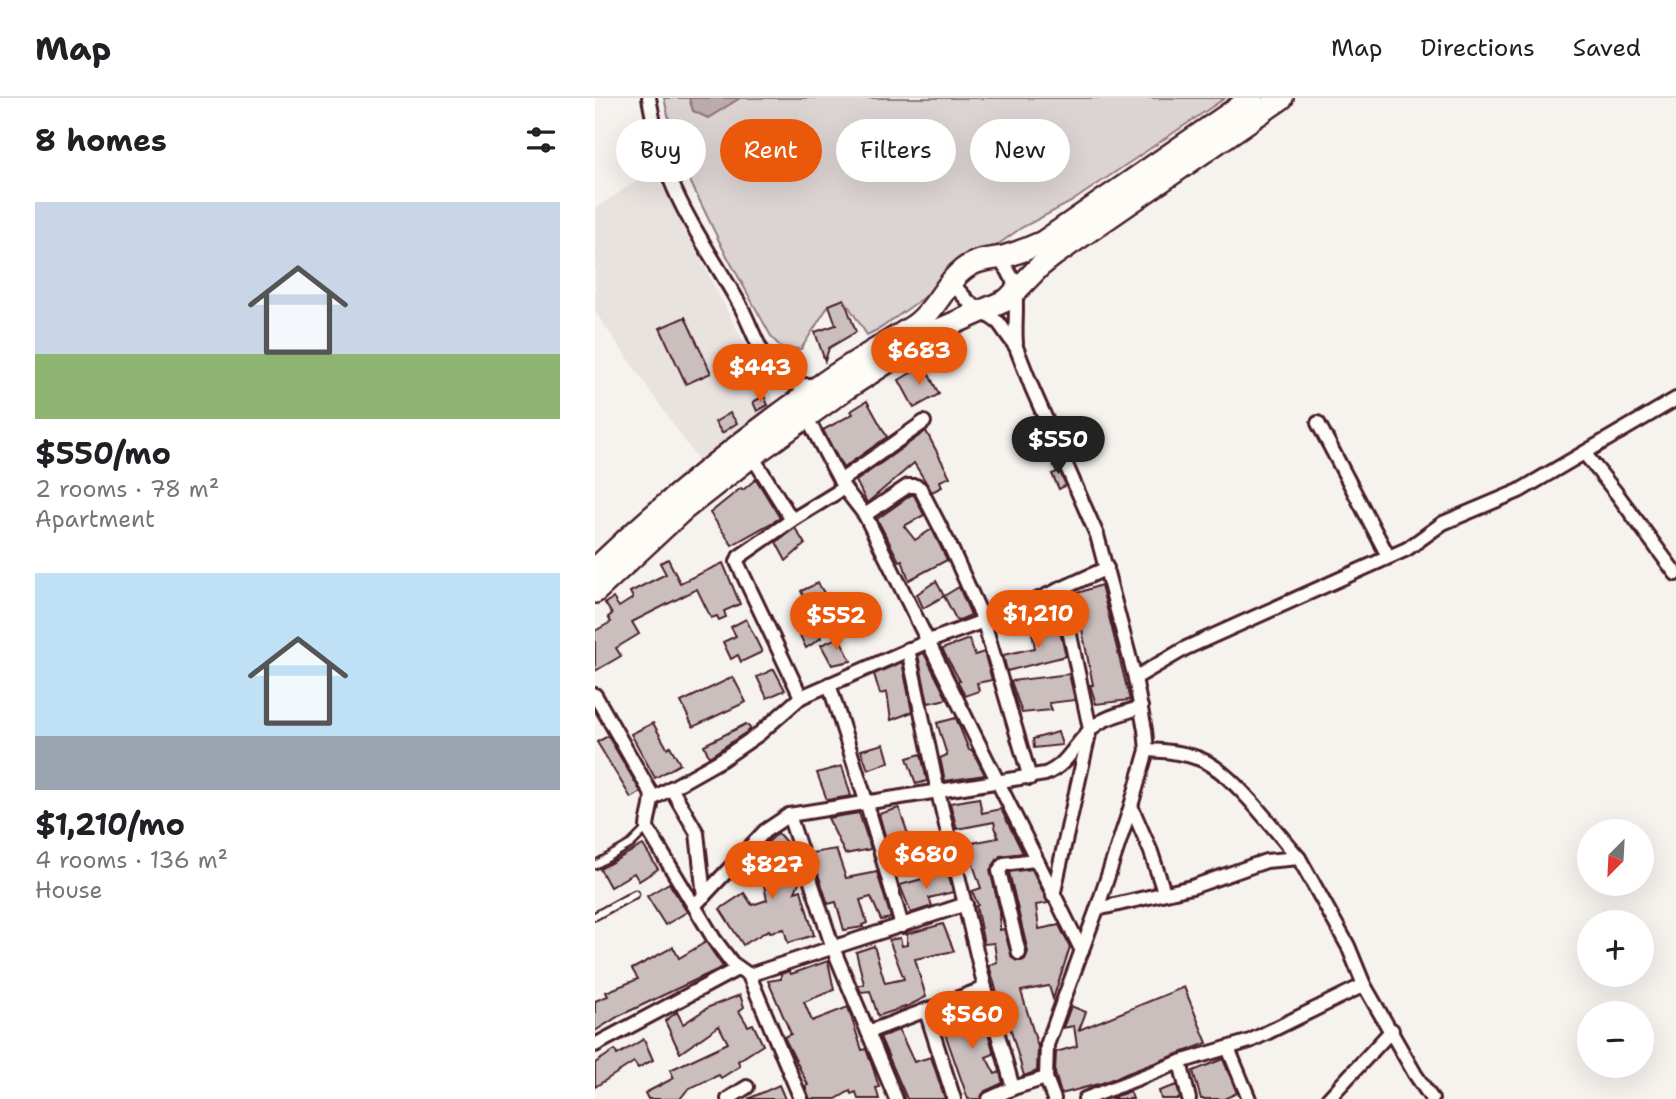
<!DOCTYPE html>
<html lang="en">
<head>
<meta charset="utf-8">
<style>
	body { margin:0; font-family:"Shantell Sans",sans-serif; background:#f6f6f6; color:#202124; height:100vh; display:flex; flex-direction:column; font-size:26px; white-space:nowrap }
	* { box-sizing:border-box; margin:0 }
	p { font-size:23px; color:#757577 }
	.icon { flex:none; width:38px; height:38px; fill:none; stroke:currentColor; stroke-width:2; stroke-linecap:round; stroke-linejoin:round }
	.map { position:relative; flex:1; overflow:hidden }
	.sheet { display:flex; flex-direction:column; background:#fff; width:595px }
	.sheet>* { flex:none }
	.guide { position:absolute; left:21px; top:21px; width:665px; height:63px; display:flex; gap:14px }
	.needle { width:46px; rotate:204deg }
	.fabs { position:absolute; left:982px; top:721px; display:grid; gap:14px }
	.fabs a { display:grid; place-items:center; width:77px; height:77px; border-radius:50%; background:#fff; box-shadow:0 7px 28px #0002; font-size:35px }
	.price { position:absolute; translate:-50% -60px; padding:0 16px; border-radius:24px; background:#ea580c; color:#fff; font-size:23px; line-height:46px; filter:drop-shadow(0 2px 4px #0008) }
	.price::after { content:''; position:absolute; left:50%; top:42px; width:21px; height:16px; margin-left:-10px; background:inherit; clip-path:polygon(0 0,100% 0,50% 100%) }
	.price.active { background:#222; color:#fff }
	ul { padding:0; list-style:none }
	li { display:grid; align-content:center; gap:14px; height:371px; padding:0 35px }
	li span { display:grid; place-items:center; height:217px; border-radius:0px; color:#555 }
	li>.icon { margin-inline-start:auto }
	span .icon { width:126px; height:126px; fill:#fffc; stroke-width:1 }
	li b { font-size:30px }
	h2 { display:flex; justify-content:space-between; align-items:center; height:84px; padding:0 35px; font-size:30px }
	.pill { padding:0 24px; border-radius:32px; background:#fff; box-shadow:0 7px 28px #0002; font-size:24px; line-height:63px }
	.pill.active { background:#ea580c; color:#fff }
	header { display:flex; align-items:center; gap:42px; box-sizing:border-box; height:98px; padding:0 35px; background:#fff; border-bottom:2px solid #e0e0e0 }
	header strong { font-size:33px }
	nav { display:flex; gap:38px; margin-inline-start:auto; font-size:24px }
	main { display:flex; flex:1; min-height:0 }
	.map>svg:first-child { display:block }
</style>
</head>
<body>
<header>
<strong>Map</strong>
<nav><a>Map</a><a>Directions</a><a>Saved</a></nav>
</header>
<main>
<section class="sheet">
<h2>8 homes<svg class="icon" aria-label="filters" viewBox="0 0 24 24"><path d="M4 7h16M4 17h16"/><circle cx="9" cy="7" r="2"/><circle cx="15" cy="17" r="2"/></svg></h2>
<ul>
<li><span style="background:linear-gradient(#c9d6e8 70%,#8fb573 0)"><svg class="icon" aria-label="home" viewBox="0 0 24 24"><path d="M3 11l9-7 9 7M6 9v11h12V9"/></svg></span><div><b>$550/mo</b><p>2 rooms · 78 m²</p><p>Apartment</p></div></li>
<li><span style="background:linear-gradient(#bfe0f5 75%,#9aa5b1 0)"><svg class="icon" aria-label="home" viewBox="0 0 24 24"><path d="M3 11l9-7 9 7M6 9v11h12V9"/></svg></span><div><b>$1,210/mo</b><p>4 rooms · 136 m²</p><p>House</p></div></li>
</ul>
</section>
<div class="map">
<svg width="1081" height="1001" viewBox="0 0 1081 1001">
	<rect width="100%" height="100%" fill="#f6f3ef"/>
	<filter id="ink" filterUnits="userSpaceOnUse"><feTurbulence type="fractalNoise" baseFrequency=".0143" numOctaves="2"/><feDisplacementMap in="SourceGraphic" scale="14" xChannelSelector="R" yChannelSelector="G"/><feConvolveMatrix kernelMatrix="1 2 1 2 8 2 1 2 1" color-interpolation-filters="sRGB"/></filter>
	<g filter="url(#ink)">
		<!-- built -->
		<path fill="#e9e3e0" d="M59,72L183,310L103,362L0,214V110Z"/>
		<!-- green -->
		<path fill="#dcd4d2" stroke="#937a7e" stroke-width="2" d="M69,0H630L476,104L426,130L286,230L272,237L249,201L234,207L206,251L187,250L177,240L127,149L82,56Z"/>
		<!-- water -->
		<path fill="#bbabac" stroke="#8e7378" stroke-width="2" d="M94,0H145L113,20L98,13Z"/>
		<!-- building -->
		<g fill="#cbbfbe" stroke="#4a1f2b" stroke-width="2">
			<path d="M249,201L261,234L234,250L230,263L220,234L241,227L234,207Z"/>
			<path d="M90,219L116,275L91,286L65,230Z"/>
			<path d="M329,267L344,296L319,310L304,282Z"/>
			<path d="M169,298L173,307L162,313L158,304Z"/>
			<path d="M272,303L292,339L248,370L228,332L258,316L256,313Z"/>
			<path d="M135,315L142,325L127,335L120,324Z"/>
			<path d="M331,333L355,379L345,383L347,389L337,394L319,365L272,405L261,383Z"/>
			<path d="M459,361L471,387L464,391L457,376L462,374L456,362Z"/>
			<path d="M161,381L185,420L137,447L115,415L146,390L148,392Z"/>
			<path d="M316,397H319L329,417L309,428L320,442L337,431L352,462L314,482L307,462L304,463L282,421Z"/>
			<path d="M200,430L210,446L191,463L181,444Z"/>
			<path d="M73,461L85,485L128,465L145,506L129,513L131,519L124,522L122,518L116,520L102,491L37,524L44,536L21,550L26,558L0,573V533L16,524L13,519L17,516L10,505L18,500L24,509L38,500L35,494L71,476L65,465Z"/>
			<path d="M341,483L349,498L328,510L322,496Z"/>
			<path d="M223,485L237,508L218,517L206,493Z"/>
			<path d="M506,487L535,602L501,606L495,587H498L480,496Z"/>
			<path d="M364,489L376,517L362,523L349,498Z"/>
			<path d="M151,521L167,554L146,564L143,557L136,561L128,544L141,538L136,529Z"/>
			<path d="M222,528L226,540L211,550L203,533Z"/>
			<path d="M464,530L471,558L412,573L408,557L440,550L437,534Z"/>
			<path d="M244,539L256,563L237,567L226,547Z"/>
			<path d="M374,541L380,557L389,554L397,582L382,585L384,593L370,598L362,583H365L347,551Z"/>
			<path d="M329,555L352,601L333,605L323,557Z"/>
			<path d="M307,564L317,614L296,622L292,594L285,596L279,576Z"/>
			<path d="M179,571L190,592L172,600L162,579Z"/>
			<path d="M474,576L480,602L454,605L457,612L427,615L416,583Z"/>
			<path d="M138,579L151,604L98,629L86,604Z"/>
			<path d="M361,620L374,652H377L390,677L350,683L345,660L352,657L342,625Z"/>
			<path d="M58,625L72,650L75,648L85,666L60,680L36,636Z"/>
			<path d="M151,626L156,631L114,659L109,647Z"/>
			<path d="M463,634L467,647L439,650L438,641Z"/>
			<path d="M13,638L46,694L36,700L2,644Z"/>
			<path d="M289,646L294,664L273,672L266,652Z"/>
			<path d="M326,656L332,683L321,686L312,660Z"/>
			<path d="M247,668L256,698L232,702L222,675Z"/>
			<path d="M384,700L387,715L406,711L428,755L405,758L395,772L405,814V832L409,831L417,860L427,863L430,861L433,854L414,774L437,771L453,805L441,807L444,831L464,827L475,849L458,901L454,888L426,893L443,949L442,973L429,978L410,912L407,913L394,867L402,864L399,845L389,846L381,808L383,807L377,793L386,790L371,746L403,740L399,724L362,731L355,705Z"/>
			<path d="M304,710L321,760L298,766L284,716Z"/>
			<path d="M264,715L276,751L250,756L233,720Z"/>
			<path d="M183,735L191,744L188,746L193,759L196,760L195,768L199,778L205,782L200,794L206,792L219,837L193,845L189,831L175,834L174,832L148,847L125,811L149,795L157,807L172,802L169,787L173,786L162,754Z"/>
			<path d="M48,747L63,771L44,783L39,775L15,789L5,771Z"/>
			<path d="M241,751L251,780L282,774L296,820L286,822L276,799L265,802L272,825L267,827L268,829L249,832L241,804L233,806L216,755Z"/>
			<path d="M353,774L358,794L334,800L337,808L316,815L305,787Z"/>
			<path d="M74,785L92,814L70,827L52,798Z"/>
			<path d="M348,826L359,853L320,861L331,899L313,908L283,918L275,893L266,894L263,888L269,886L261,854L279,848L290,885L309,881L294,842L305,840L307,848L312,847V836Z"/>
			<path d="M111,844L128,869L24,918L0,933V903L13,898L11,894L43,881L37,871L78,849L84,860Z"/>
			<path d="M233,863L239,892L209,904L217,923L253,909L267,952L271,951L278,970L284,989L281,990L284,1001H263L261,994L256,996L255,993L241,1001H215L210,988L213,987L189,939L196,936L173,883L186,881V876L194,873L196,876Z"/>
			<path d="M589,889L612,945L507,985L466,996L460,975L461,954L482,948L479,928L468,930L476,908L491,914L484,932Z"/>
			<path d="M145,897L149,909L144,913L153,928L158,926L168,947L143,963L145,968L126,980L124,977L93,991L85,1001H53L50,995L79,980L75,972L133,945L124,928L85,955L70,923L82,914L88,926L114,909Z"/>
			<path d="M385,906L399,956L391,959L400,976L405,974L408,985L390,993L385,1001H373L345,921Z"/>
			<path d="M304,932L319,964L336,959L350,1001H312L285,939Z"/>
			<path d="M49,941L58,962L43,970L39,964L0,989V965L20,952L22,957Z"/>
			<path d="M628,961L642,995L629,1001H606L598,973Z"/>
			<path d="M184,987L190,1001H153Z"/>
			<path d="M582,987L585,1001H566L564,993Z"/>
			<path d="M535,993L538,1001H517V1000Z"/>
		</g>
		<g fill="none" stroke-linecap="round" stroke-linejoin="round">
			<!-- service casing -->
			<g stroke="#4a1f2b" stroke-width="11">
				<g id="service">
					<path d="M0,767L36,746L52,730"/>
					<path d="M0,818L40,796"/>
				</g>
			</g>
			<!-- minor casing -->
			<g stroke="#4a1f2b" stroke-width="18">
				<g id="minor">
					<path d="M54,0C59,26 64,53 74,78C91,123 123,167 146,209C157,230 163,253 179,270C192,284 202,290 221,286"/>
					<path d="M402,160C430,183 418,214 421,245"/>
					<path d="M356,184L374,204L404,225L421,249L437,290L502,437L540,580L550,632L552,652L536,708L502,811L452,947L451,980L459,1001"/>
					<path d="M211,318L249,390L270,417L487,853"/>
					<path d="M723,325L793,458"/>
					<path d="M990,356L1022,396L1081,476"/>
					<path d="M157,358L197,422"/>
					<path d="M245,383L329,324"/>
					<path d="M270,417L313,388H321L325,390L356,450L388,521L435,680"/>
					<path d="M313,551L343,694L390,890L418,990"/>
					<path d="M540,580L591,550L812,451L848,425L924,393L1081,301"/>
					<path d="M234,586L272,706L307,828"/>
					<path d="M0,597L56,695C59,706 52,718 52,730L119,841L137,865L154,877L206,1001"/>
					<path d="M206,599L142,464L144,459L197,422L249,390"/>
					<path d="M552,652C570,653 587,654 605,661C638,674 679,732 704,760"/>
					<path d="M76,690L102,735L109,798"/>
					<path d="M57,701L126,662L164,636L206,599L334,543L422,511L512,470"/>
					<path d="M536,708L556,754L569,794"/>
					<path d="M194,717L238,850L301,1001"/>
					<path d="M458,798L495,631L465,490"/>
					<path d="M100,807L170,733L194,717L450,676C473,667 479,647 496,631C508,619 530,615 546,609"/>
					<path d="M502,811L597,789L671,763L704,760L753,848L769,887L820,976L837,1001"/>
					<path d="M424,855L404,773L409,766L439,762"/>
					<path d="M154,877L371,806"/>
					<path d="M331,913L359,1001"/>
					<path d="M273,934L390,890"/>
					<path d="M0,947L144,870"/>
					<path d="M633,950L654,1001"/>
					<path d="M585,964L594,1001"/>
					<path d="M133,1001L152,989"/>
					<path d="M394,1001L418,990L451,980"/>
					<path d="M490,1001L585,964L655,943L769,887"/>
					<path d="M733,1001L797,932"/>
				</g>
			</g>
			<!-- trunk casing -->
			<g stroke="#4a1f2b" stroke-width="26">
				<g id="trunk">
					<path d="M0,471C70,404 146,342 226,287C256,265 289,248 320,227C344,210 352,178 377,166C387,161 398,161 408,159C422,155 435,150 448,144L657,0"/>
					<path d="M0,494L88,412L157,358L249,292L339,234L412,202L445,168L459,157L687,0"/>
				</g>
			</g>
			<!-- service -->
			<use href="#service" stroke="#fdfcf7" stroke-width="6"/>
			<!-- minor -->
			<use href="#minor" stroke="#fdfcf7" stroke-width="12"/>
			<!-- trunk -->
			<use href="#trunk" stroke="#fdfcf7" stroke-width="21"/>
		</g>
	</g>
</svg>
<div class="fabs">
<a><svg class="needle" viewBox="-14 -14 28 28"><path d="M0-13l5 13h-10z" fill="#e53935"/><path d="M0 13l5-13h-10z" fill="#757577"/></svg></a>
<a>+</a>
<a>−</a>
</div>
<b class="price" style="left:324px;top:289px">$683</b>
<b class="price" style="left:165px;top:306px">$443</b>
<b class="price active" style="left:463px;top:378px">$550</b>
<b class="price" style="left:443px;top:552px">$1,210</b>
<b class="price" style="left:241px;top:554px">$552</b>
<b class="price" style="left:331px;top:793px">$680</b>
<b class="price" style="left:177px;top:803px">$827</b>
<b class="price" style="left:377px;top:953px">$560</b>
<div class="guide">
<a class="pill">Buy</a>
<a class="pill active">Rent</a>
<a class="pill">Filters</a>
<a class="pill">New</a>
</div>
</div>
</main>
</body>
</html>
